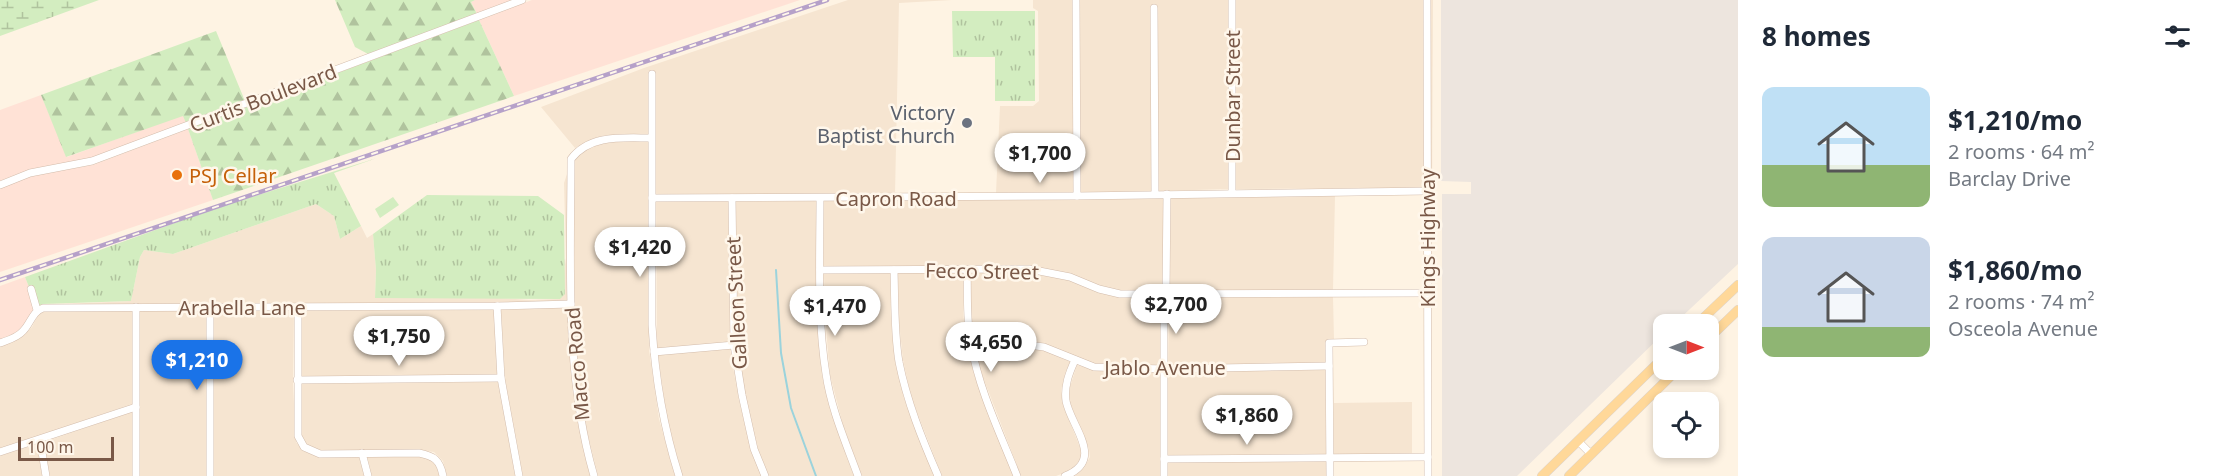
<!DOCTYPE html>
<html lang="en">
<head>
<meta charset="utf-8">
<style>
	body { margin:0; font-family:"Noto Sans",sans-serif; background:#f2f2f3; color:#1f2937; height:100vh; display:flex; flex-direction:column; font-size:22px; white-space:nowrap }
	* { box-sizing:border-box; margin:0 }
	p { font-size:20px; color:#747a83 }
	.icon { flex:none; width:33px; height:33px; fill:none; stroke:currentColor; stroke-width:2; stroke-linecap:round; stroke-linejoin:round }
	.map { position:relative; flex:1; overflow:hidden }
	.sheet { display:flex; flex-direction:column; background:#fff; width:480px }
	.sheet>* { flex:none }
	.needle { width:39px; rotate:90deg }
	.tools { position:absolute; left:1653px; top:314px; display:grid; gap:12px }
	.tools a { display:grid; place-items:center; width:66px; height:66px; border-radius:12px; background:#fff; box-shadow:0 3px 9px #0003; font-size:30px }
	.scale { position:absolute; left:18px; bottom:15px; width:96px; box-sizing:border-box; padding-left:6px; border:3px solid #795847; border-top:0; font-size:16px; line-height:21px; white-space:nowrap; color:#795847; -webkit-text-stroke:4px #fff7eb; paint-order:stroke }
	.price { position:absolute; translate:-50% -51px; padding:0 14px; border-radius:21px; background:#fff; color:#222; font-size:20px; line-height:39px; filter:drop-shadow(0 2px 3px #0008) }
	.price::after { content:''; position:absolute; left:50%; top:36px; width:18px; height:14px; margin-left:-9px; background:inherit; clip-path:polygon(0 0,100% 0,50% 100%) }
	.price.on { background:#1a73e8; color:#fff }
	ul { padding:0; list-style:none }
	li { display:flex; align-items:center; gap:18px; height:150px; padding:0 24px }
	li span { display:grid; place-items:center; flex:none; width:168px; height:120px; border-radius:12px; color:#555 }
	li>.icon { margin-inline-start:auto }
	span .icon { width:72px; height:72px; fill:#fffc; stroke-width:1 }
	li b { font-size:26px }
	h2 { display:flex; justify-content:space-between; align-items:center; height:72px; padding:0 24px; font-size:26px }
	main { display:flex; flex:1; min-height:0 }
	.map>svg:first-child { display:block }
</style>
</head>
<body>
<main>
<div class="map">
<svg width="1738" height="476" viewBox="0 0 1738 476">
	<defs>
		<pattern id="grass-tufts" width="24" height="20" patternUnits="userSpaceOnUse" patternTransform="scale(1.5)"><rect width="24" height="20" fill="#d3edc0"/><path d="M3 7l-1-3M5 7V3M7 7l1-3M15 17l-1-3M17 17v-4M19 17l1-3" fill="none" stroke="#b0c39e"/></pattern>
		<pattern id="forest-firs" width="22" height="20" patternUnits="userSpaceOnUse" patternTransform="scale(1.5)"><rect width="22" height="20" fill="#d3edc0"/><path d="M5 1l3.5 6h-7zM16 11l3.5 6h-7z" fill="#b0c39e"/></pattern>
		<pattern id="wetland-marsh" width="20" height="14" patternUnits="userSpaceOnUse" patternTransform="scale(1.5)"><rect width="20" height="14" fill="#d3edc0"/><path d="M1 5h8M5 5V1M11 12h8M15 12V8" fill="none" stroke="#b0c39e"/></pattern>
	</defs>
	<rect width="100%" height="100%" fill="#fef3e3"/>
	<!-- residential -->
	<g fill="#f6e5d1">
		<path d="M848,0H952L899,3L895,194L656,195L655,71H648V135H605L592,139L575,148L541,107L644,68Z"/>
		<path d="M1033,0H1072L1073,193H996L1000,106H1033L1039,101L1038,11L1033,8Z"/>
		<path d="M1080,0H1228L1229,189L1159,191L1157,6L1150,5L1152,191L1081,193Z"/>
		<path d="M1235,0H1423L1424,188L1236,189Z"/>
		<path d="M1431,0H1433L1432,194H1431Z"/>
		<path d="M648,141L649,350L659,419L675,476H598L585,423L578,363L575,304L574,160L584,150L607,142Z"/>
		<path d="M567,174V301L497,303L65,304L131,301L140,257L144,250L173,254L316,204L334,216L340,239L361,226L367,238L373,234L376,270L375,298L487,297L529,300L560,299L566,258L564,183Z"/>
		<path d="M1335,196L1333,290L1170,292L1171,197Z"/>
		<path d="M1164,197L1162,292L1121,291L1029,266L824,267V201Z"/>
		<path d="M656,201L728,202L730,343L657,349Z"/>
		<path d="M816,201L817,317L822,376L836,427L854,476H769L758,449L745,395L737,345L736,202Z"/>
		<path d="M890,273L891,322L895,361L904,398L934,476H862L843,425L830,375L825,317L824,274Z"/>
		<path d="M898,273H963V312L967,347L974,374L1013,476H942L911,397L903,360L899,322Z"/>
		<path d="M971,273H1029L1068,280L1097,292L1119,297L1162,298L1160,365L1095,364L1044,343L997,338L974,340L971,312Z"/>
		<path d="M1333,297L1334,339L1329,340L1325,343V363L1168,365L1169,298Z"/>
		<path d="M568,307L573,394L590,476H523L505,378L501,310Z"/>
		<path d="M206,310V476H140V311Z"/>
		<path d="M213,310L294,311L293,384L296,442L303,451L319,457H359L364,476H214Z"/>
		<path d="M494,310L497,375L301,377L302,311Z"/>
		<path d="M45,311H132V404L0,449V347L22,337L32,327L38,315Z"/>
		<path d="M997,344L1043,350L1070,362L1065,373L1061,391L1063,405L1081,450V458L1072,470L1056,476H1021L981,372L975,347Z"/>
		<path d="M730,349L738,396L751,450L761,476H682L667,418L658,355Z"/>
		<path d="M1077,365L1094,370L1160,372V476H1075L1084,468L1090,457L1089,449L1070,403L1069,390Z"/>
		<path d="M1325,370L1326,454L1168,455V372Z"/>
		<path d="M498,382L515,476H447L443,461L434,452L419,450H321L307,445L302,436L301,384Z"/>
		<path d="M1412,402V454H1334V403Z"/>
		<path d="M132,412V476H50L44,442Z"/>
		<path d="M37,444L42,476H0V456Z"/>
		<path d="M367,456H418L431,459L438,467L440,476H372Z"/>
		<path d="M1326,461V476H1168V462Z"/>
	</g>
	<!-- commercial -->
	<g fill="#ffe2d6">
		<path d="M475,0H513L477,14L471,2Z"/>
		<path d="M532,0H800L514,96L479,20Z"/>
		<path d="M41,95L67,157L183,115L186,123L91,158L28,170L0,181V110Z"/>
		<path d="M188,129L213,200L0,272V188L31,176L93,165Z"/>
		<path d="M25,277L37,307L19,331L0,340V286Z"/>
	</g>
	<!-- industrial -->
	<path fill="#ede5de" d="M1441,0H1738V264L1674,324H1664L1663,334L1517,476H1442V194H1471V182L1441,181Z"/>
	<!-- grass -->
	<g fill="url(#grass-tufts)">
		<path d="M952,11H1035V101H995V57H953Z"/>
		<path d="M377,158L334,173L361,226L340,239L334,216L316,204L173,254L144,250L140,257L131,301L43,304L37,307L25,277L219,207Z"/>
		<path d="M427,195L538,196L564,215L565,294L560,299L375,298L376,270L373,234Z"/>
	</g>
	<!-- forest -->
	<g fill="url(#forest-firs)">
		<path d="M335,0H475L471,2L477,14L368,54L355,47Z"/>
		<path d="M479,20L514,96L213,200L188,129Z"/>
		<path d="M216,31L245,101L186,123L183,116L66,157L41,95Z"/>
	</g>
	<!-- wetland -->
	<path fill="url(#wetland-marsh)" d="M0,0H99L0,36Z"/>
	<!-- pitch -->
	<path fill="#d3edc0" d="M393,197L399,205L380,218L375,209Z"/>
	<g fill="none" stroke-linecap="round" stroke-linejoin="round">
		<!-- stream -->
		<path stroke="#9bd3dc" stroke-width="2" d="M776,270L781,353L791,408L816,476"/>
		<!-- minor casing -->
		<g stroke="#d3bcab" stroke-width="8">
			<g id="minor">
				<path d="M1076,0L1077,196"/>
				<path d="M1232,0V193"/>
				<path d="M1427,0L1428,476"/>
				<path d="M1154,8L1155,194"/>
				<path d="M652,74V325C655,377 663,426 679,476"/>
				<path d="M0,185L30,173L92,161L522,0"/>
				<path d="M652,198L1077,196L1427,191"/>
				<path d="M732,198L734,345L742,395L754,449L765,476"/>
				<path d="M820,198C820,256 817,317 826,374C831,409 846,443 858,476"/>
				<path d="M820,270L1029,269L1070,277L1099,289L1120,294L1427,293"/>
				<path d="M894,270C895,301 894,332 899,362C907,402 922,439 938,476"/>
				<path d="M967,270C968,295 966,320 971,344C979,390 1000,433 1017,476"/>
				<path d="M31,289L37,310"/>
				<path d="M497,306L501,378L519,476"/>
				<path d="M136,307V476"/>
				<path d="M210,307V476"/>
				<path d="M298,307V436L304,447L320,454L419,453C434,456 440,460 443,476"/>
				<path d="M0,343C8,340 17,338 23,331C31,323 32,312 43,308L497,306L571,304"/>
				<path d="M971,344L997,341L1044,347L1094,367L1164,369L1329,366"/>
				<path d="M654,352L734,345"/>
				<path d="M297,380L501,378"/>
				<path d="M40,440L46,476"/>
				<path d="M1578,441L1591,454"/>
				<path d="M0,452L136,407"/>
				<path d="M362,453L368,476"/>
				<path d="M1164,459L1428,457"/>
				<path d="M594,476C564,373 571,264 571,159C590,134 623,138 651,138"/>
				<path d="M1065,476C1106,460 1071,427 1066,401C1064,386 1069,373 1075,360"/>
				<path d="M1164,476V304L1166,295L1167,194"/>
				<path d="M1330,476L1329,343L1364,342"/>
			</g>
		</g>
		<!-- major casing -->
		<g stroke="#dcd4cf" stroke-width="10">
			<g id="major">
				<path d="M1697,324L1738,285"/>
				<path d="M1708,339L1738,310"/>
				<path d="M1542,476L1664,357"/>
				<path d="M1569,476L1678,369"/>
			</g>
		</g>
		<!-- minor -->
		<use href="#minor" stroke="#fff" stroke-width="7"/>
		<!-- major -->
		<use href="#major" stroke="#ffd899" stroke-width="9"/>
		<!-- rail casing -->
		<g stroke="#b6a1c9" stroke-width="4.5">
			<path id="rail" d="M0,280L827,0"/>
		</g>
		<!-- rail -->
		<use href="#rail" stroke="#fff7eb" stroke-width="2" stroke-dasharray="7" stroke-linecap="butt"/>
	</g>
	<!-- markers -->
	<circle fill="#6b7280" stroke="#fff7eb" stroke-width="2" cx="967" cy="123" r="6"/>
	<circle fill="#e8710a" stroke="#fff7eb" stroke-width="2" cx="177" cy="175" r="6"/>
	<g text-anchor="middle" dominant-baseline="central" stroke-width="5" stroke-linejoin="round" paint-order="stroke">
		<!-- street labels -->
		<g font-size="20" fill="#795847" stroke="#fff7eb">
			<text transform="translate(1232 96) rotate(-90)">Dunbar Street</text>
			<text transform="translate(263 98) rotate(-21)">Curtis Boulevard</text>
			<text x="896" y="198">Capron Road</text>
			<text transform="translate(1427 238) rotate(-90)">Kings Highway</text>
			<text transform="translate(982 271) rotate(1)">Fecco Street</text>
			<text transform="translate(736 303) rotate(-93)">Galleon Street</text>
			<text x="242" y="307">Arabella Lane</text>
			<text transform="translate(577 364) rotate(-95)">Macco Road</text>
			<text x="1165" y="367">Jablo Avenue</text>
		</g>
		<!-- worship labels -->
		<g font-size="20" fill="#5b616d" stroke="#fff7eb" text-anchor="end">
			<text x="955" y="112">Victory<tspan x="955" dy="23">Baptist Church</tspan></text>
		</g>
		<!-- food labels -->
		<g font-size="20" fill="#c56008" stroke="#fff7eb" text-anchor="start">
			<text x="189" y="175">PSJ Cellar</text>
		</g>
	</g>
</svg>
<div class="tools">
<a><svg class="needle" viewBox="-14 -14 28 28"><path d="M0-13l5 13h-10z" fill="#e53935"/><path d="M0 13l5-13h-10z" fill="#747a83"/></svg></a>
<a><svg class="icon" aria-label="locate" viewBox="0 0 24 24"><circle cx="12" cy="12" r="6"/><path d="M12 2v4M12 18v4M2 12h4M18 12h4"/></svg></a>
</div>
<div class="scale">100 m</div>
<b class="price" style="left:1040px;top:184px">$1,700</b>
<b class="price" style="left:640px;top:278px">$1,420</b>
<b class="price" style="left:1176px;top:335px">$2,700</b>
<b class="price" style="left:835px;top:337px">$1,470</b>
<b class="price" style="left:399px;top:367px">$1,750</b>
<b class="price" style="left:991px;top:373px">$4,650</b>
<b class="price on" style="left:197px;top:391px">$1,210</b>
<b class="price" style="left:1247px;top:446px">$1,860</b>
</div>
<section class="sheet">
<h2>8 homes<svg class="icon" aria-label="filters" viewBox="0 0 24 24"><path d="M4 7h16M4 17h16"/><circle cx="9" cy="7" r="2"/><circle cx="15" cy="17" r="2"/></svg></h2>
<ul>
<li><span style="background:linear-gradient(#bfe0f5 65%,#8fb573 0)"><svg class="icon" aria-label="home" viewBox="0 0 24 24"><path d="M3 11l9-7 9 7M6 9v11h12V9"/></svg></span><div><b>$1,210/mo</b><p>2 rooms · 64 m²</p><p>Barclay Drive</p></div></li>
<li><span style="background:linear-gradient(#c9d6e8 75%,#8fb573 0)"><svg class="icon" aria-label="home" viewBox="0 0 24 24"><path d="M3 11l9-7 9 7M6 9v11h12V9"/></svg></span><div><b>$1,860/mo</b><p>2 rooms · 74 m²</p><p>Osceola Avenue</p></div></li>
</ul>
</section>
</main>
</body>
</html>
